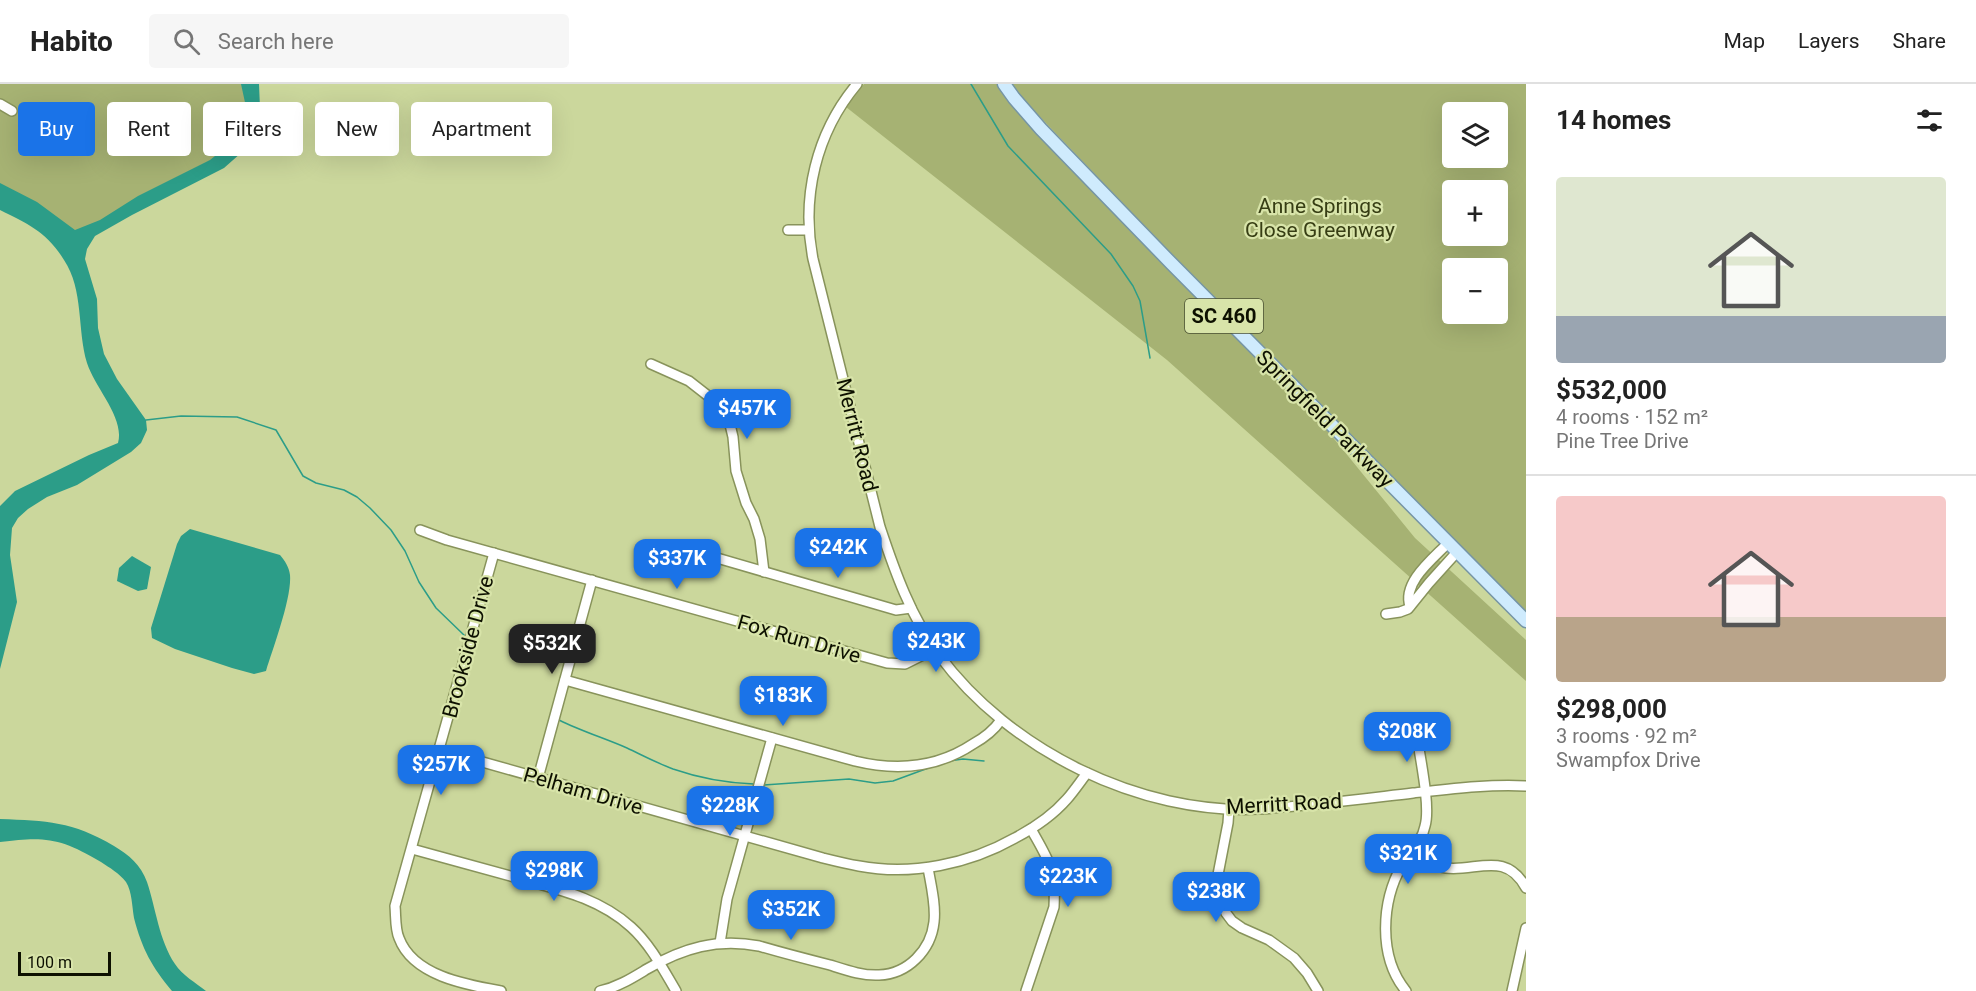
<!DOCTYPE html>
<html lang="en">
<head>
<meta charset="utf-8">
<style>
	body { margin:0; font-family:Roboto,sans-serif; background:#f6f6f6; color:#222; height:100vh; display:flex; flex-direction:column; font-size:22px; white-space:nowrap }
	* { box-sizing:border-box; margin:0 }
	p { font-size:20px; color:#767676 }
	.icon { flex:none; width:33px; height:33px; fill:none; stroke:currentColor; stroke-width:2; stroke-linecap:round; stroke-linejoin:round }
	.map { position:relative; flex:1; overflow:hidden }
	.drawer { display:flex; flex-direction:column; background:#fff; width:450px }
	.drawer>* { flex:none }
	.banner { position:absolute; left:18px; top:18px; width:570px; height:54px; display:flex; gap:12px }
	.tools { position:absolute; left:1442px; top:18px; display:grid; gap:12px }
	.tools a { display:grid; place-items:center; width:66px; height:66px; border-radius:6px; background:#fff; box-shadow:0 6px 24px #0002; font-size:30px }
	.scale { position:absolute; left:18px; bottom:15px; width:93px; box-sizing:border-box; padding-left:6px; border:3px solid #0d1000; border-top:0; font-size:16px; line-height:21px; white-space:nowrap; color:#0d1000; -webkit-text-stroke:4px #d8e4a9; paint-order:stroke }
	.price { position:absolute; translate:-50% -51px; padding:0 14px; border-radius:12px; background:#1a73e8; color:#fff; font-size:20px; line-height:39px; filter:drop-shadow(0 2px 3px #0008) }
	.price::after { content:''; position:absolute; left:50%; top:36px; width:18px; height:14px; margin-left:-9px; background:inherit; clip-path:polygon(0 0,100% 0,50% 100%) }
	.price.active { background:#222; color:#fff }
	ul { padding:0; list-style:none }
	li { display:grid; align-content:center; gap:12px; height:318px; padding:0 30px }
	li+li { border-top:2px solid #e0e0e0 }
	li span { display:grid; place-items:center; height:186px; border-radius:6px; color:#555 }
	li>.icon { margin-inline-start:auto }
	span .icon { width:108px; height:108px; fill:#fffc; stroke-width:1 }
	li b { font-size:26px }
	h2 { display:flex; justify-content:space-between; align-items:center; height:72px; padding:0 30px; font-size:26px }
	.pill { padding:0 21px; border-radius:6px; background:#fff; box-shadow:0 6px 24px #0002; font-size:21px; line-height:54px }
	.pill.active { background:#1a73e8; color:#fff }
	header { display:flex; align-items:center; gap:36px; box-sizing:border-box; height:84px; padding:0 30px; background:#fff; border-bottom:2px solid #e0e0e0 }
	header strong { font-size:28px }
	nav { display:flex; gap:33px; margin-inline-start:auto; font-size:21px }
	.search { width:420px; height:54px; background:#f6f6f6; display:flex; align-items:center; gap:15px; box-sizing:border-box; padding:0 21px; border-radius:6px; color:#767676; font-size:22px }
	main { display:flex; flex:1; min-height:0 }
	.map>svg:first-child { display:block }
</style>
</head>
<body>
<header>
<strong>Habito</strong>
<div class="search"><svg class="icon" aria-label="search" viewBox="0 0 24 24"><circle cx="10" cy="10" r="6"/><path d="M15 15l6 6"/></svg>Search here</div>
<nav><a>Map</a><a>Layers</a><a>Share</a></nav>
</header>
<main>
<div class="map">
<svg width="1526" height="907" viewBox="0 0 1526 907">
	<rect width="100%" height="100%" fill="#cbd79c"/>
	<!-- green -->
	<g fill="#a6b273" fill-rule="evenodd">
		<path d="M0,0H250L253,20L241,58L79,157L0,112Z"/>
		<path d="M864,0H997L1009,18L1042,56L1269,288L1326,345L1415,454L1526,556V597L1167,276L846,23Z"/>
		<path d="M1012,0H1526V527C1355,357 1185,185 1018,10ZM1452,28H1497V74H1452ZM1452,106H1497V152H1452ZM1452,184H1497V230H1452Z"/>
	</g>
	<!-- water -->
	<g fill="#2c9d88">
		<path d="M241,0H259L260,24L257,40L241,69L224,84L132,131L95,152L87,165L85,175L97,215L98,244L104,270L117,295L146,336L147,346L141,359L131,368L77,401L47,413L28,425L18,434L12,444L10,471L17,518L0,585V422L15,407L89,371L118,359C125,334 95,304 87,279C77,246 84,206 64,176C47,148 28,140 0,126V99L37,118L75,146L100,136L138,112L210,76L235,56L244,37L246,23Z"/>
		<path d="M190,445L280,471C285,477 289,483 290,491C292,514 273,564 266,587L254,590L232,584L175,565L152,554L151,544L177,460L181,452Z"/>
		<path d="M132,472L151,483L147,505L138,507L117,497L119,484Z"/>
		<path d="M0,735C47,737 72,737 114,762C129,771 141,781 147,798C156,825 159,856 175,880C182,891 196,899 206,907H172C152,883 142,865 134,834C132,823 132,807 126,798C119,789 110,784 101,778C61,754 45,752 0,758Z"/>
	</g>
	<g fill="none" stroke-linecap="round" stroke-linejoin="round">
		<!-- stream -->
		<g stroke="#2c9d88" stroke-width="1.5">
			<path d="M971,0L1008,62L1111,170L1133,202L1140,217L1150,274"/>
			<path d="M146,336L181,332L237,333L276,346L303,392L316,399L344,406L357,413L370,424L391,446L405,467L419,498L436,524L465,552"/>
			<path d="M559,636C581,647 604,654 627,664C642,671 657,679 673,685C699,694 726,699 754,700"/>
			<path d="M949,677L963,675L984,677"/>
			<path d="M764,701L849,695L875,699L893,697L931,683"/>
		</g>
		<!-- minor casing -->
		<g stroke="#88935b" stroke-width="12">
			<g id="minor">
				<path d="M857,0C816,49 801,113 813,175L880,443C895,488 911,533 939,571C1009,666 1140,731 1259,725C1310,722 1362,715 1413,709C1450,705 1488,700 1526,702"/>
				<path d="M0,20L12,27"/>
				<path d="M788,146H808"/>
				<path d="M651,280L689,297L721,322L728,332L733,353L736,387L746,419L754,435L760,455L764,488"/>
				<path d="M420,446L447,456L887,579L905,580L935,565"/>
				<path d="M698,462L717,474L896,526L911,524"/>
				<path d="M494,469L395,822C396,833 395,845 399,854C413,892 467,901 501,907"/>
				<path d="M1410,522C1402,498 1434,474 1448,459"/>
				<path d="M1386,530L1400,528L1408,525L1429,499L1457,468"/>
				<path d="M565,596L855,677C896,687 937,684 973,660C984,654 994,646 1001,636"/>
				<path d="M440,666L823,774C835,777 847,780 859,782C912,792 969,780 1015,754C1034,744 1053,731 1067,715C1074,707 1080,698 1087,689"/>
				<path d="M538,694L592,496"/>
				<path d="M1229,725L1228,739L1215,806L1226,829L1232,837L1242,844L1269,856L1294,874L1307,889L1318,907"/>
				<path d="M412,765C446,774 480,784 514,793C556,805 598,813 631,843C650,860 663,885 676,907"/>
				<path d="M1412,767C1423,775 1433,782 1446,784C1476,788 1506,766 1526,804"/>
				<path d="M720,859L727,815L772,654"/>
				<path d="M600,907C618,903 632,894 647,885C683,864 717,854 759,862C783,869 806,875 830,881C846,886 863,892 879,891C908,890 931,866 934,838C936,821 931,801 928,784"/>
				<path d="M1026,907L1054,823C1056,785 1049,777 1031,745"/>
				<path d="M1406,907C1378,873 1381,818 1402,781C1410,768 1422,758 1425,742C1431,722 1419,669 1416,646"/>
				<path d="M1512,907L1526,844"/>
			</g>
		</g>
		<!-- major casing -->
		<g stroke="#7695a4" stroke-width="15">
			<path id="major" d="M1004,0L1014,14L1041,45L1171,179L1526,537"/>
		</g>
		<!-- minor -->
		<use href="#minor" stroke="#fff" stroke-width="9"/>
		<!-- major -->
		<use href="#major" stroke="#cfebfd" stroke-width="12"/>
	</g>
	<g text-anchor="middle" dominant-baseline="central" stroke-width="4.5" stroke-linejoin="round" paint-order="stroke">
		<!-- shield labels -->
		<rect fill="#d8e4a9" stroke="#4a5033" stroke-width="1.5" x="1185" y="215" width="78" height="34" rx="4.5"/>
		<g font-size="20" font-weight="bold" fill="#0d1000">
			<text x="1224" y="232">SC 460</text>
		</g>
		<!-- park labels -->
		<g font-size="21" fill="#373e14" stroke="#d8e4a9">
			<text x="1320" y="122">Anne Springs<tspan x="1320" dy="24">Close Greenway</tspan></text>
		</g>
		<!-- street labels -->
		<g font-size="21" fill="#0d1000" stroke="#d8e4a9">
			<text transform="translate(1325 335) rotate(45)">Springfield Parkway</text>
			<text transform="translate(857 351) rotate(76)">Merritt Road</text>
			<text transform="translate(799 555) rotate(16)">Fox Run Drive</text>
			<text transform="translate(468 563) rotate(-75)">Brookside Drive</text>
			<text transform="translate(583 707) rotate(16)">Pelham Drive</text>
			<text transform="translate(1284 720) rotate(-3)">Merritt Road</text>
		</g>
	</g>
</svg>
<div class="tools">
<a><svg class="icon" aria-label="layers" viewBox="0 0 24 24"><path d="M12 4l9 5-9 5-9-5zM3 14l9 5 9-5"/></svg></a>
<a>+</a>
<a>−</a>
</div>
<div class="scale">100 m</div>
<b class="price" style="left:747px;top:356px">$457K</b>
<b class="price" style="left:838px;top:495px">$242K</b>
<b class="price" style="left:677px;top:506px">$337K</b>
<b class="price" style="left:936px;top:589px">$243K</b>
<b class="price active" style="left:552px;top:591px">$532K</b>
<b class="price" style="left:783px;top:643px">$183K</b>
<b class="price" style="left:1407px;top:679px">$208K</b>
<b class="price" style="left:441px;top:712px">$257K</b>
<b class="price" style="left:730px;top:753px">$228K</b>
<b class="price" style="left:1408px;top:801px">$321K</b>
<b class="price" style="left:554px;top:818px">$298K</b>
<b class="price" style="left:1068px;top:824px">$223K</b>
<b class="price" style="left:1216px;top:839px">$238K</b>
<b class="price" style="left:791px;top:857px">$352K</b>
<div class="banner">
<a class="pill active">Buy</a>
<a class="pill">Rent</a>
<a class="pill">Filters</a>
<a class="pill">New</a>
<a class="pill">Apartment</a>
</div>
</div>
<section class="drawer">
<h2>14 homes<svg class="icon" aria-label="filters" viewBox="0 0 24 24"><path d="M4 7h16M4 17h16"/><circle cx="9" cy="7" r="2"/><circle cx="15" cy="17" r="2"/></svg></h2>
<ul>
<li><span style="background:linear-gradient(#dfe7d0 75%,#9aa5b1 0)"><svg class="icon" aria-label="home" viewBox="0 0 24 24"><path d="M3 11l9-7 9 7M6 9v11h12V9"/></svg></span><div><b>$532,000</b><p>4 rooms · 152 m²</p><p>Pine Tree Drive</p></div></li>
<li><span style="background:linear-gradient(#f6c9c9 65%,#b9a48a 0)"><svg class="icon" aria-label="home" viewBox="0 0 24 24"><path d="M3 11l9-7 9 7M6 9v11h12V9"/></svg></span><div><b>$298,000</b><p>3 rooms · 92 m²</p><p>Swampfox Drive</p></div></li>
</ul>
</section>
</main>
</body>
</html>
